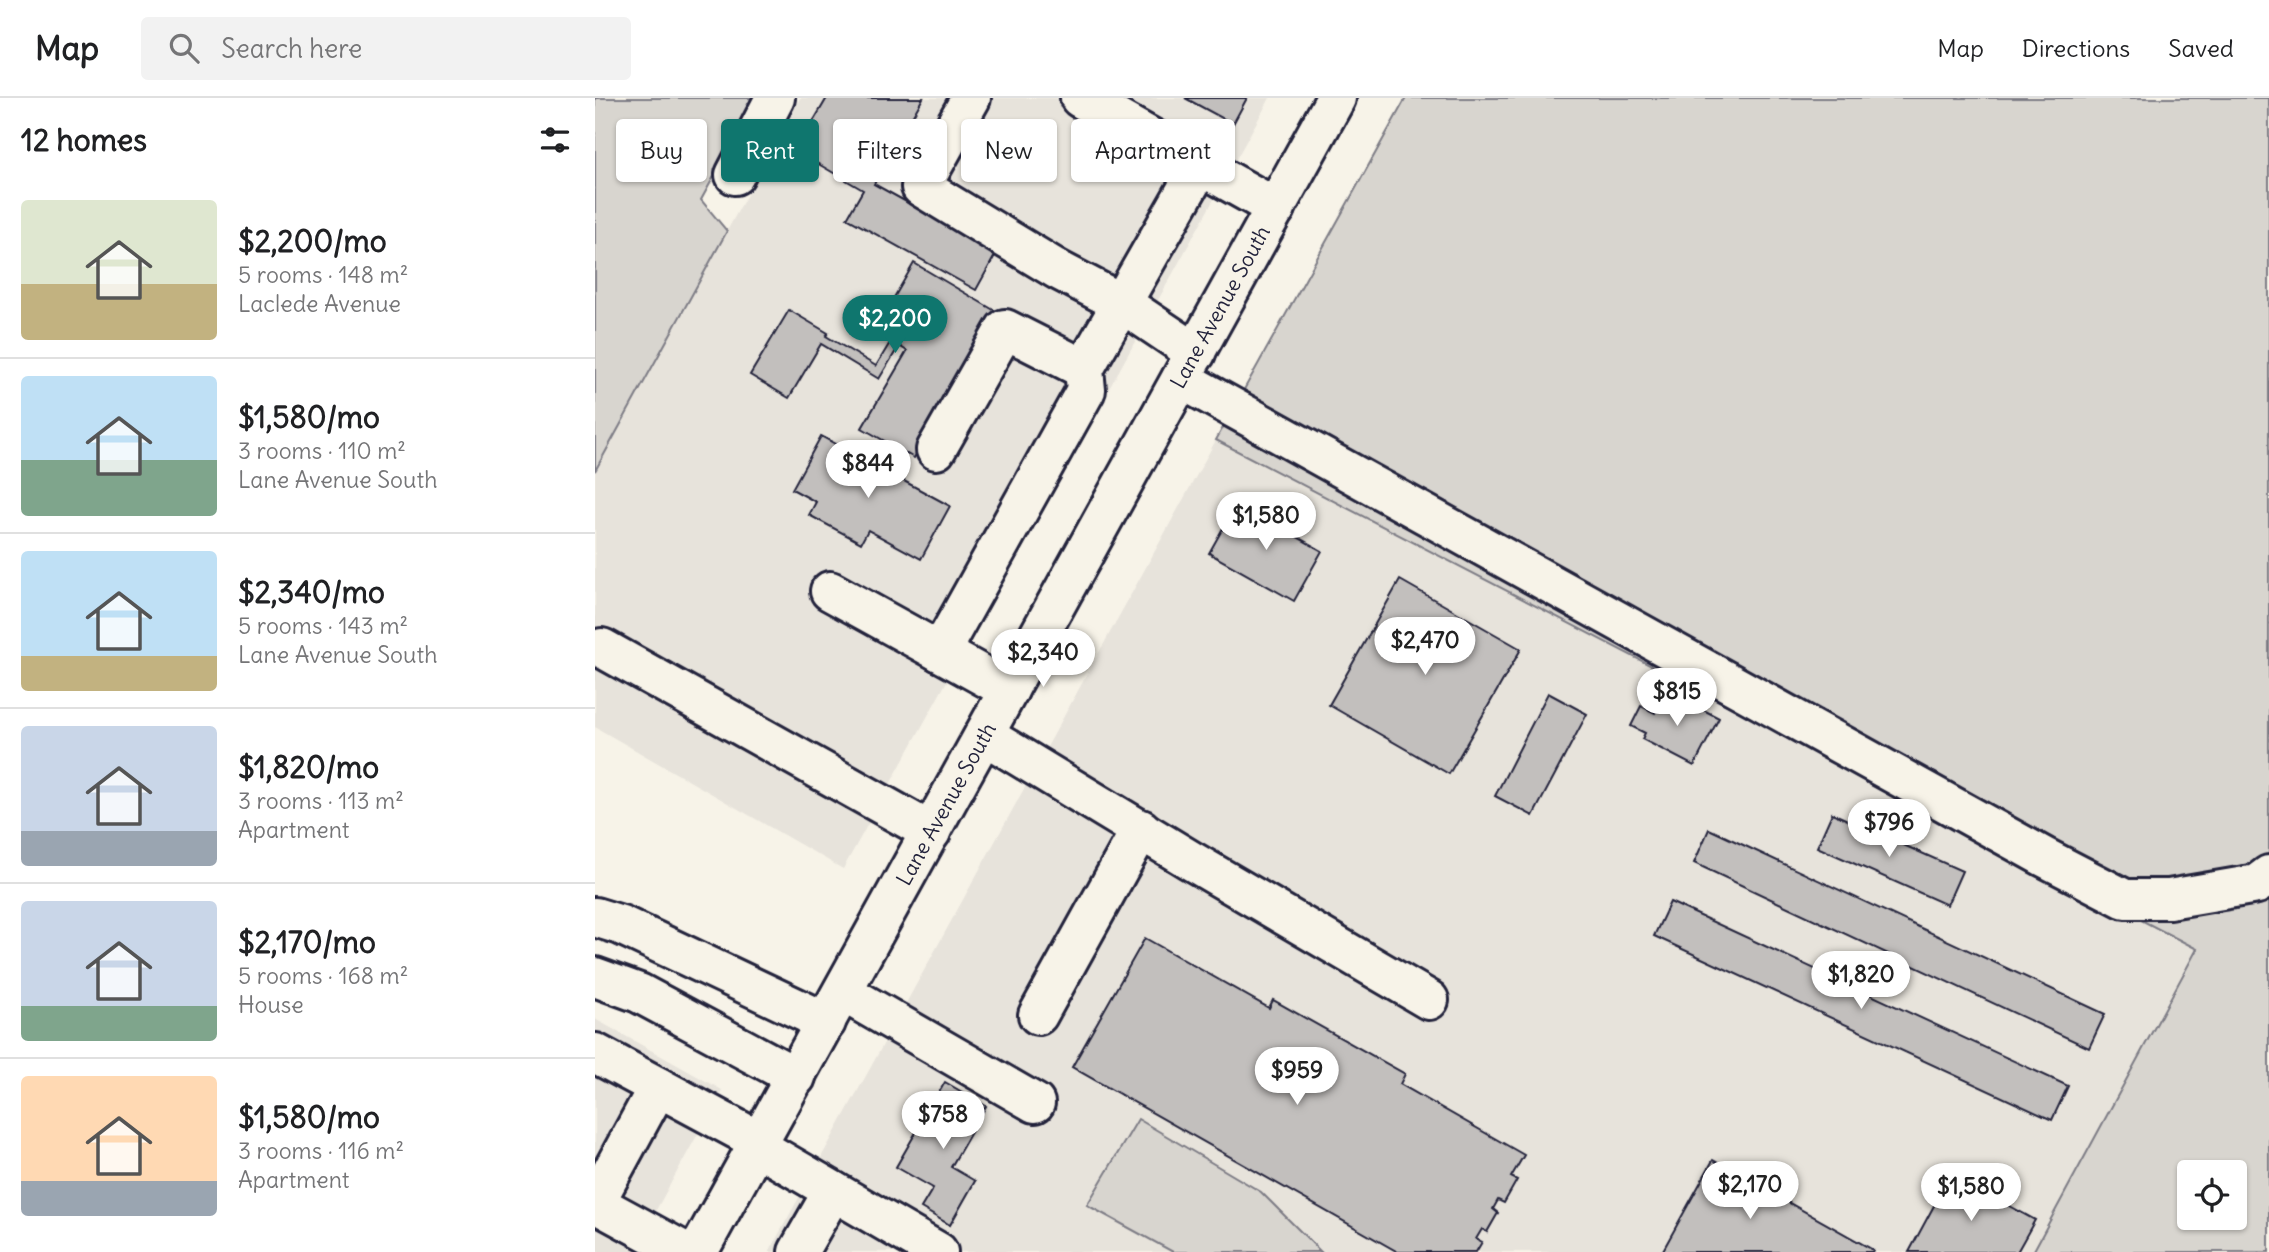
<!DOCTYPE html>
<html lang="en">
<head>
<meta charset="utf-8">
<style>
	body { margin:0; font-family:Delius,sans-serif; background:#f2f2f2; color:#202124; height:100vh; display:flex; flex-direction:column; font-size:26px; white-space:nowrap }
	* { box-sizing:border-box; margin:0 }
	p { font-size:23px; color:#757577 }
	.icon { flex:none; width:38px; height:38px; fill:none; stroke:currentColor; stroke-width:2; stroke-linecap:round; stroke-linejoin:round }
	.map { position:relative; flex:1; overflow:hidden }
	.details { display:flex; flex-direction:column; background:#fff; width:595px }
	.details>* { flex:none }
	.top-card { position:absolute; left:21px; top:21px; width:665px; height:63px; display:flex; gap:14px }
	.controls { position:absolute; left:1582px; top:1062px; display:grid; gap:14px }
	.controls a { display:grid; place-items:center; width:70px; height:70px; border-radius:7px; background:#fff; box-shadow:0 2px 5px #0004; font-size:35px }
	.price { position:absolute; translate:-50% -60px; padding:0 16px; border-radius:24px; background:#fff; color:#222; font-size:23px; line-height:46px; filter:drop-shadow(0 2px 4px #0008) }
	.price::after { content:''; position:absolute; left:50%; top:42px; width:21px; height:16px; margin-left:-10px; background:inherit; clip-path:polygon(0 0,100% 0,50% 100%) }
	.price.current { background:#0f766e; color:#fff }
	ul { padding:0; list-style:none }
	li { display:flex; align-items:center; gap:21px; height:175px; padding:0 21px }
	li+li { border-top:2px solid #e0e0e0 }
	li span { display:grid; place-items:center; flex:none; width:196px; height:140px; border-radius:7px; color:#555 }
	li>.icon { margin-inline-start:auto }
	span .icon { width:84px; height:84px; fill:#fffc; stroke-width:1 }
	li b { font-size:30px }
	h2 { display:flex; justify-content:space-between; align-items:center; height:84px; padding:0 21px; font-size:30px }
	.chip { padding:0 24px; border-radius:7px; background:#fff; box-shadow:0 2px 5px #0004; font-size:24px; line-height:63px }
	.chip.current { background:#0f766e; color:#fff }
	header { display:flex; align-items:center; gap:42px; box-sizing:border-box; height:98px; padding:0 35px; background:#fff; border-bottom:2px solid #e0e0e0 }
	header strong { font-size:33px }
	nav { display:flex; gap:38px; margin-inline-start:auto; font-size:24px }
	.search { width:490px; height:63px; background:#f2f2f2; display:flex; align-items:center; gap:18px; box-sizing:border-box; padding:0 24px; border-radius:7px; color:#757577; font-size:26px }
	main { display:flex; flex:1; min-height:0 }
	.map>svg:first-child { display:block }
</style>
</head>
<body>
<header>
<strong>Map</strong>
<div class="search"><svg class="icon" aria-label="search" viewBox="0 0 24 24"><circle cx="10" cy="10" r="6"/><path d="M15 15l6 6"/></svg>Search here</div>
<nav><a>Map</a><a>Directions</a><a>Saved</a></nav>
</header>
<main>
<section class="details">
<h2>12 homes<svg class="icon" aria-label="filters" viewBox="0 0 24 24"><path d="M4 7h16M4 17h16"/><circle cx="9" cy="7" r="2"/><circle cx="15" cy="17" r="2"/></svg></h2>
<ul>
<li><span style="background:linear-gradient(#dfe7d0 60%,#c2b280 0)"><svg class="icon" aria-label="home" viewBox="0 0 24 24"><path d="M3 11l9-7 9 7M6 9v11h12V9"/></svg></span><div><b>$2,200/mo</b><p>5 rooms · 148 m²</p><p>Laclede Avenue</p></div></li>
<li><span style="background:linear-gradient(#bfe0f5 60%,#7fa58c 0)"><svg class="icon" aria-label="home" viewBox="0 0 24 24"><path d="M3 11l9-7 9 7M6 9v11h12V9"/></svg></span><div><b>$1,580/mo</b><p>3 rooms · 110 m²</p><p>Lane Avenue South</p></div></li>
<li><span style="background:linear-gradient(#bfe0f5 75%,#c2b280 0)"><svg class="icon" aria-label="home" viewBox="0 0 24 24"><path d="M3 11l9-7 9 7M6 9v11h12V9"/></svg></span><div><b>$2,340/mo</b><p>5 rooms · 143 m²</p><p>Lane Avenue South</p></div></li>
<li><span style="background:linear-gradient(#c9d6e8 75%,#9aa5b1 0)"><svg class="icon" aria-label="home" viewBox="0 0 24 24"><path d="M3 11l9-7 9 7M6 9v11h12V9"/></svg></span><div><b>$1,820/mo</b><p>3 rooms · 113 m²</p><p>Apartment</p></div></li>
<li><span style="background:linear-gradient(#c9d6e8 75%,#7fa58c 0)"><svg class="icon" aria-label="home" viewBox="0 0 24 24"><path d="M3 11l9-7 9 7M6 9v11h12V9"/></svg></span><div><b>$2,170/mo</b><p>5 rooms · 168 m²</p><p>House</p></div></li>
<li><span style="background:linear-gradient(#ffd9b3 75%,#9aa5b1 0)"><svg class="icon" aria-label="home" viewBox="0 0 24 24"><path d="M3 11l9-7 9 7M6 9v11h12V9"/></svg></span><div><b>$1,580/mo</b><p>3 rooms · 116 m²</p><p>Apartment</p></div></li>
</ul>
</section>
<div class="map">
<svg width="1674" height="1154" viewBox="0 0 1674 1154">
	<rect width="100%" height="100%" fill="#f7f3e8"/>
	<filter id="ink" filterUnits="userSpaceOnUse"><feTurbulence type="fractalNoise" baseFrequency=".0143" numOctaves="2"/><feDisplacementMap in="SourceGraphic" scale="14" xChannelSelector="R" yChannelSelector="G"/><feConvolveMatrix kernelMatrix="1 2 1 2 8 2 1 2 1" color-interpolation-filters="sRGB"/></filter>
	<g filter="url(#ink)">
		<!-- built -->
		<g fill="#e7e3db">
			<path d="M205,0H675L248,771L0,629V373Z"/>
			<path d="M621,342L1603,851L1438,1154H726L666,1094L492,1106L578,1154H174Z"/>
			<path d="M0,921L127,992L38,1154H0Z"/>
		</g>
		<!-- green -->
		<g fill="#d8d5cf" stroke="#7d7c85" stroke-width="2" fill-rule="evenodd">
			<path d="M0,0H162L106,102L132,133L0,373Z"/>
			<path d="M811,0H1674V1154H1438L1602,851L621,342ZM1594,1074H1640V1120H1594Z"/>
			<path d="M543,1021L666,1094L726,1154H578L492,1107Z"/>
		</g>
		<!-- building -->
		<g fill="#c2bfbd" stroke="#22223b" stroke-width="2">
			<path d="M232,0H328L279,86L402,154L381,192L252,120L268,92L201,53Z"/>
			<path d="M590,0H652L638,26Z"/>
			<path d="M319,165L402,214L319,360L267,330L312,253L304,248L284,281L226,246L194,300L155,277L194,212L233,235L231,238L281,268L296,243L279,234Z"/>
			<path d="M226,338L355,408L326,461L273,432L266,445L214,417L221,404L197,391Z"/>
			<path d="M642,405L727,453L699,503L614,455Z"/>
			<path d="M805,482L926,551L854,676L734,607Z"/>
			<path d="M1072,593L1124,620L1099,668L1047,641L1050,635L1036,628L1046,608L1060,615Z"/>
			<path d="M953,595L992,616L938,718L900,698Z"/>
			<path d="M1237,715L1367,773L1352,807L1222,749Z"/>
			<path d="M1114,731L1510,916L1494,950L1099,765Z"/>
			<path d="M1075,804L1473,988L1457,1022L1059,838Z"/>
			<path d="M550,840L674,910L678,902L810,976L805,986L929,1057L916,1079L922,1082L909,1105L903,1102L898,1111L903,1115L892,1134L887,1131L881,1141L887,1144L881,1154H803L477,969Z"/>
			<path d="M350,984L391,1008L356,1069L380,1083L355,1127L326,1110L338,1090L301,1069Z"/>
			<path d="M1118,1062L1278,1152L1277,1154H1067Z"/>
			<path d="M1356,1076L1440,1122L1422,1154H1314Z"/>
		</g>
		<g fill="none" stroke-linecap="round" stroke-linejoin="round">
			<!-- minor casing -->
			<g stroke="#22223b" stroke-width="44">
				<g id="minor">
					<path d="M376,0L326,89L463,172L528,206L601,255"/>
					<path d="M485,0L681,110"/>
					<path d="M140,77L180,0"/>
					<path d="M586,281L1449,759L1530,801H1574L1662,786L1674,777"/>
					<path d="M341,352L410,231L489,271"/>
					<path d="M235,493L414,592"/>
					<path d="M7,550L336,734"/>
					<path d="M345,554L491,292L489,271L605,68"/>
					<path d="M389,637L595,762L834,902"/>
					<path d="M0,819L26,827L231,924"/>
					<path d="M0,879L44,895L201,979"/>
					<path d="M248,894L440,1005"/>
					<path d="M443,917L546,731"/>
					<path d="M0,955L164,1043"/>
					<path d="M161,1048L343,1154"/>
					<path d="M0,1105L63,989"/>
					<path d="M0,1105L90,1154"/>
					<path d="M203,1154L238,1093"/>
				</g>
			</g>
			<!-- major casing -->
			<g stroke="#22223b" stroke-width="44">
				<path id="major" d="M103,1154L741,0"/>
			</g>
			<!-- minor -->
			<use href="#minor" stroke="#f7f3e8" stroke-width="38"/>
			<!-- major -->
			<use href="#major" stroke="#f7f3e8" stroke-width="38"/>
		</g>
	</g>
	<g text-anchor="middle" dominant-baseline="central" stroke-width="6" stroke-linejoin="round" paint-order="stroke">
		<!-- street labels -->
		<g font-size="21" fill="#22223b" stroke="#f7f3e8">
			<text transform="translate(625 209) rotate(-61)">Lane Avenue South</text>
			<text transform="translate(351 706) rotate(-61)">Lane Avenue South</text>
		</g>
	</g>
</svg>
<div class="controls">
<a><svg class="icon" aria-label="locate" viewBox="0 0 24 24"><circle cx="12" cy="12" r="6"/><path d="M12 2v4M12 18v4M2 12h4M18 12h4"/></svg></a>
</div>
<b class="price current" style="left:300px;top:257px">$2,200</b>
<b class="price" style="left:273px;top:402px">$844</b>
<b class="price" style="left:671px;top:454px">$1,580</b>
<b class="price" style="left:830px;top:579px">$2,470</b>
<b class="price" style="left:448px;top:591px">$2,340</b>
<b class="price" style="left:1082px;top:630px">$815</b>
<b class="price" style="left:1294px;top:761px">$796</b>
<b class="price" style="left:1266px;top:913px">$1,820</b>
<b class="price" style="left:702px;top:1009px">$959</b>
<b class="price" style="left:348px;top:1053px">$758</b>
<b class="price" style="left:1155px;top:1123px">$2,170</b>
<b class="price" style="left:1376px;top:1125px">$1,580</b>
<div class="top-card">
<a class="chip">Buy</a>
<a class="chip current">Rent</a>
<a class="chip">Filters</a>
<a class="chip">New</a>
<a class="chip">Apartment</a>
</div>
</div>
</main>
</body>
</html>
